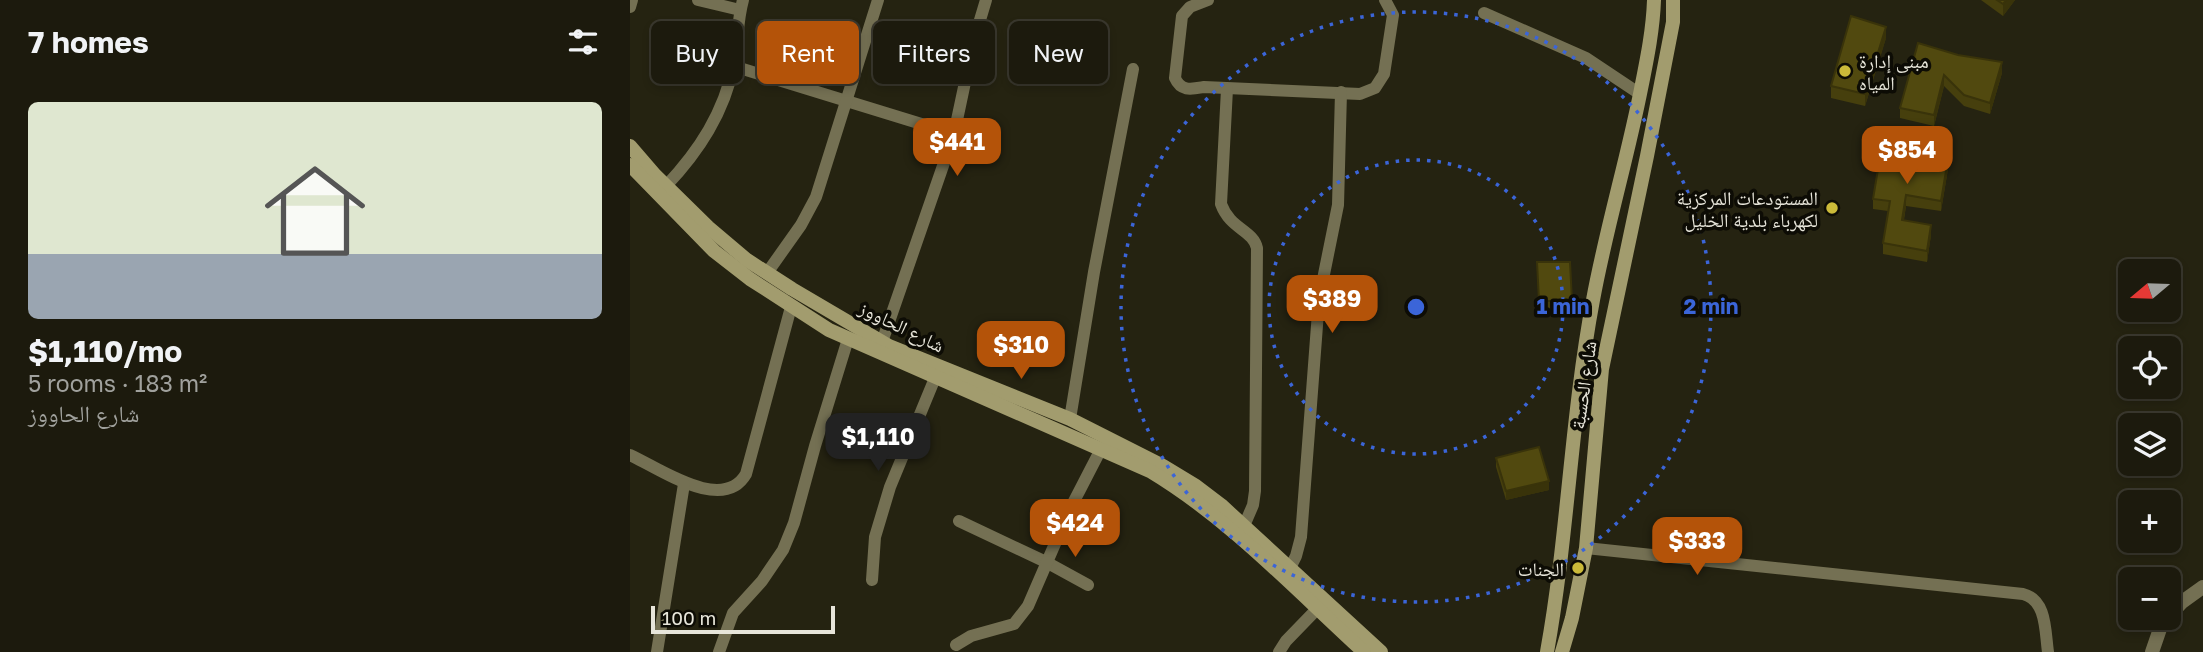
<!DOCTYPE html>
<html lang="en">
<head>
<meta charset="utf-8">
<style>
	body { margin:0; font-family:"Golos Text","Noto Naskh Arabic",sans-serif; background:#252316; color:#f1f3f6; height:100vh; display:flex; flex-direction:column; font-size:26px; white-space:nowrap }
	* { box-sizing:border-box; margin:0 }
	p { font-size:23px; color:#a0a19d }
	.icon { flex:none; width:38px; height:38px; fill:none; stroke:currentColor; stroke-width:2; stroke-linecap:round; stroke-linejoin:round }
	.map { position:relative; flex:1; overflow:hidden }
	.drawer { display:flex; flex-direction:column; background:#1c1a0d; width:630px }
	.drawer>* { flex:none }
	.banner { position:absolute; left:21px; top:21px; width:665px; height:63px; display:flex; gap:14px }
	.needle { width:46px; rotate:251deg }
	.buttons { position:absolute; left:1488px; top:259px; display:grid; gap:14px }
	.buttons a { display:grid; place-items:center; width:63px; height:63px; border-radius:10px; background:#1c1a0d; box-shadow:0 4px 10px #0003,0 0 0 2px #3a382e; font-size:35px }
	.scale { position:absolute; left:21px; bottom:18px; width:184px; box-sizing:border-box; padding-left:7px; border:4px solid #e7e5da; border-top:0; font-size:19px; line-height:24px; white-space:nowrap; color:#e7e5da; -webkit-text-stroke:5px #0d0c05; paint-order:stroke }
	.price { position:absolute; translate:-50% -60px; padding:0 16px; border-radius:14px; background:#b45309; color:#fff; font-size:23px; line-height:46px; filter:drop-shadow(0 2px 4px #0008) }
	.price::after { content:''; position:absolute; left:50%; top:42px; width:21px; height:16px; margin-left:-10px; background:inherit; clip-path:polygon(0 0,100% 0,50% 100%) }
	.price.selected { background:#222; color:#fff }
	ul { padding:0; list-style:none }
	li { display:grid; align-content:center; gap:14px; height:371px; padding:0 28px }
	li span { display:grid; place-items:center; height:217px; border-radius:10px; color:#555 }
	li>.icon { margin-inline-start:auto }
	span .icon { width:126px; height:126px; fill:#fffc; stroke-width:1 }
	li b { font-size:30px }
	h2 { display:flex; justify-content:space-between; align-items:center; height:84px; padding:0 28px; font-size:30px }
	.pill { padding:0 24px; border-radius:10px; background:#1c1a0d; box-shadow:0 4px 10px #0003,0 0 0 2px #3a382e; font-size:24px; line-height:63px }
	.pill.selected { background:#b45309; color:#fff }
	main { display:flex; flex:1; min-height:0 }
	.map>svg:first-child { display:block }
</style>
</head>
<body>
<main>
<section class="drawer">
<h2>7 homes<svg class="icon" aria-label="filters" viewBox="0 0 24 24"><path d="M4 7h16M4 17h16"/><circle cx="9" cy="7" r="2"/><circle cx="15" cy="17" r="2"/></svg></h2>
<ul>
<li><span style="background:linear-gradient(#dfe7d0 70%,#9aa5b1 0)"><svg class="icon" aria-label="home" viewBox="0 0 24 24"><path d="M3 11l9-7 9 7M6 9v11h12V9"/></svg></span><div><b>$1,110/mo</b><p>5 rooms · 183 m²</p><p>شارع الحاووز</p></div></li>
</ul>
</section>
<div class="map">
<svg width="1573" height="652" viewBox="0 0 1573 652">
	<rect width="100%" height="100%" fill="#252311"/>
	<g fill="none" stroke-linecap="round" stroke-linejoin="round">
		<!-- minor -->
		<g stroke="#747053" stroke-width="12">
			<path d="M68,0L110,10"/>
			<path d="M578,0L560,7L552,16L545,78C551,92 562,89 574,87L730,94L745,88L754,74L763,15L755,0"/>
			<path d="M0,7L2,0"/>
			<path d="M854,13L956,58L1010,94"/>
			<path d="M103,66L324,134"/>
			<path d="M597,89L591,204C600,229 623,230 627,248L625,491L623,505L614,526"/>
			<path d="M36,186C69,151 94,113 104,64C108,43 107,21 113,0"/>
			<path d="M137,273L171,225L186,197L248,0"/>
			<path d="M252,342L324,134L344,40L356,0"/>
			<path d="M440,419L464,272L503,69"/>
			<path d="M0,455C29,468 93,514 116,474L161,307"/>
			<path d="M329,521L416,562L458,585"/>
			<path d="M956,548L1393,594C1417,600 1415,632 1418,652"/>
			<path d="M660,568L666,556L671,537L689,299L708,205L711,92"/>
			<path d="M242,580L245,537L260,487L305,378"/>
			<path d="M1538,596L1552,602"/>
			<path d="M326,645L341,636L384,624L398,606L440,509L471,449"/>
			<path d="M27,652L54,484"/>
			<path d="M89,652L103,613L132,581L153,550L164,523L185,446L218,339"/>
			<path d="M649,652L656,641L687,609"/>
		</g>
		<!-- tertiary -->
		<g stroke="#747053" stroke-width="14">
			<path d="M1538,617L1552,602L1573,587"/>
			<path d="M1522,652L1532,623L1537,618"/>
		</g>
		<!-- secondary -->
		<g stroke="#a29c6e" stroke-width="14">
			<path d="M0,146L25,175L78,227L117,260L162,289L259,346L440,419L533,466L566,486L591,505L751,652"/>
			<path d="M0,165L84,251L120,279L199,330L520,471C600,519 665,589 734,652"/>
			<path d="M917,652C938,536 941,417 963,300C976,229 997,160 1011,89C1017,59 1023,30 1024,0"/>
			<path d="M932,652L942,618L956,548L972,369L1017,156L1043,22V0"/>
		</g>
	</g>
	<!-- wall -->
	<g fill="#463f0d">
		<path d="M1351,0H1385L1373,16Z"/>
		<path d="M1256,38L1235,106L1201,98V86Z"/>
		<path d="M1288,43L1372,73L1360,114L1334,106L1314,86L1304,126L1270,118V108Z"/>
		<path d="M1287,144L1285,153L1318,169L1311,211L1276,206L1274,220L1301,235L1297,262L1253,254V243L1258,211L1243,209V199Z"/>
		<path d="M907,271L942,301V310H909Z"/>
		<path d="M866,458L919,490L876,500L866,467Z"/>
	</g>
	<!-- shaded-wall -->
	<g fill="#39330a">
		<path d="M1376,0H1385L1373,16V4Z"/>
		<path d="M1256,27V38L1235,106V94Z"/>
		<path d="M1372,62V73L1360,114V103Z"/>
		<path d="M1314,75V86L1304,126V115Z"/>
		<path d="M1318,159V169L1311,211V201Z"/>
		<path d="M1276,195V206L1272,230V220Z"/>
		<path d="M1301,225V235L1297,262V251Z"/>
		<path d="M919,481V490L876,500V491Z"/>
	</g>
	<!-- building -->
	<g fill="#51490f" stroke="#39330a" stroke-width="2">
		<path d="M1367,0H1376L1373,4Z"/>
		<path d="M1221,16L1256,27L1235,94L1201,86Z"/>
		<path d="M1288,43L1328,55L1372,62L1360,103L1334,95L1314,75L1304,115L1270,108Z"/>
		<path d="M1255,127L1287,134L1284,153L1318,159L1311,201L1276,195L1272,220L1301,225L1297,251L1253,243L1260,201L1243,199Z"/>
		<path d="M907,262H940L942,301H909Z"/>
		<path d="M909,447L919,481L876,491L866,458Z"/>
	</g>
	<!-- distance rings -->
	<g fill="none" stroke="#3b65d8" stroke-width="3.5" stroke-dasharray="3.5 7">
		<circle cx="786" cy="307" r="147"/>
		<circle cx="786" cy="307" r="295"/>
	</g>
	<!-- markers -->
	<g fill="#cbba39" stroke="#0d0c05" stroke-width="2.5">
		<circle cx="1215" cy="71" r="7"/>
		<circle cx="1202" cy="208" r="7"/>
		<circle cx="948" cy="568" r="7"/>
	</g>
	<g text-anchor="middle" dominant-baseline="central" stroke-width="7" stroke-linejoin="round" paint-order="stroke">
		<!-- poi labels -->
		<g font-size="19" fill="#e7e5da" stroke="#0d0c05" text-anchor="end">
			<text x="1229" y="60" text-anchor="start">مبنى إدارة<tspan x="1229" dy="22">المياه</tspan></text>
			<text x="1188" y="197">المستودعات المركزية<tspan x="1188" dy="22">لكهرباء بلدية الخليل</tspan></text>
			<text x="934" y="568">الجنات</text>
		</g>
		<!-- street labels -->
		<g font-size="19" fill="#e7e5da" stroke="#0d0c05">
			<text transform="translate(272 326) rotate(26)">شارع الحاووز</text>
			<text transform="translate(953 385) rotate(-82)">شارع الحسبة</text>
		</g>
	</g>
	<circle cx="786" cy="307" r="10" fill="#3b65d8" stroke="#0d0c05" stroke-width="3.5"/>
	<g font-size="21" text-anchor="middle" font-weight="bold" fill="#3b65d8" stroke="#0d0c05" stroke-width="7" stroke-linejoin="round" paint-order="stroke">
		<text x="933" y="314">1 min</text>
		<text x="1081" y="314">2 min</text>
	</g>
</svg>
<div class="buttons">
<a><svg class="needle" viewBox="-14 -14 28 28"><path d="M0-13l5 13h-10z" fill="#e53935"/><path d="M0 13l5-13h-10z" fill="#a0a19d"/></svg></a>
<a><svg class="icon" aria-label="locate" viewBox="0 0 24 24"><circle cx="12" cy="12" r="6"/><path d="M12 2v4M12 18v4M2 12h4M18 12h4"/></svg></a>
<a><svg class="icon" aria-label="layers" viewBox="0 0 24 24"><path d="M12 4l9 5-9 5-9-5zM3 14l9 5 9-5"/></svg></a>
<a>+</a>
<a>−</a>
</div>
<div class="scale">100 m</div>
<b class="price" style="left:327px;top:178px">$441</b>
<b class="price" style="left:1277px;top:186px">$854</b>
<b class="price" style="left:702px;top:335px">$389</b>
<b class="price" style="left:391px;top:381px">$310</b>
<b class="price selected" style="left:248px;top:473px">$1,110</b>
<b class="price" style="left:445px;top:559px">$424</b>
<b class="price" style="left:1067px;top:577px">$333</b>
<div class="banner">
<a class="pill">Buy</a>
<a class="pill selected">Rent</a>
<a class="pill">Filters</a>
<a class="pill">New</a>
</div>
</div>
</main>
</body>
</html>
